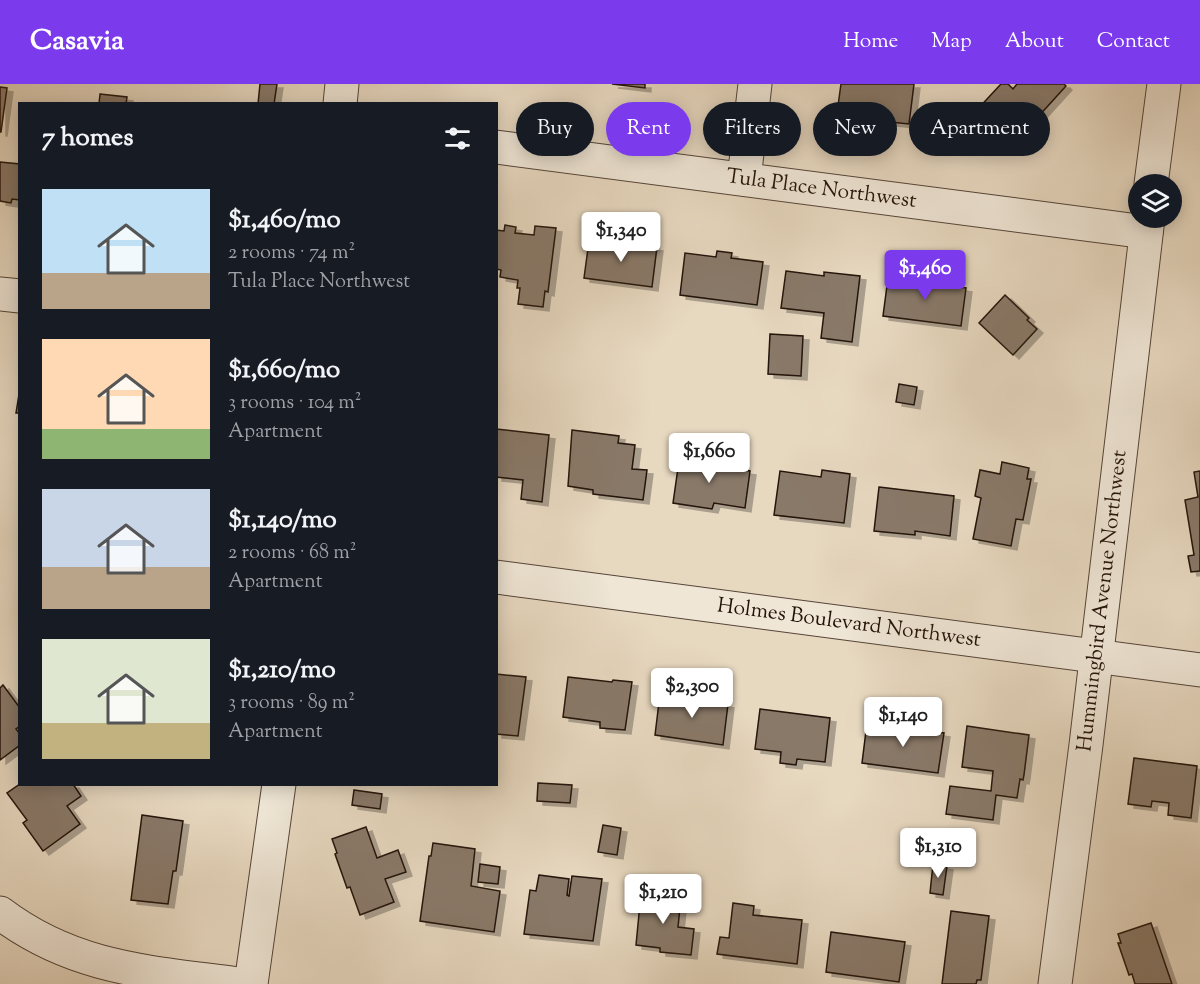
<!DOCTYPE html>
<html lang="en">
<head>
<meta charset="utf-8">
<style>
	body { margin:0; font-family:"Sorts Mill Goudy",serif; background:#20242c; color:#f1f3f6; height:100vh; display:flex; flex-direction:column; font-size:22px; white-space:nowrap }
	* { box-sizing:border-box; margin:0 }
	p { font-size:20px; color:#9ea1a6 }
	.icon { flex:none; width:33px; height:33px; fill:none; stroke:currentColor; stroke-width:2; stroke-linecap:round; stroke-linejoin:round }
	.map { position:relative; flex:1; overflow:hidden }
	.sheet { position:absolute; left:18px; top:18px; width:480px; height:684px; display:flex; flex-direction:column; background:#171b24; border-radius:0px; box-shadow:0 3px 15px #0003 }
	.sheet>* { flex:none }
	.hud { position:absolute; left:516px; top:18px; width:570px; height:54px; display:flex; gap:12px }
	.controls { position:absolute; left:1128px; top:90px; display:grid; gap:12px }
	.controls a { display:grid; place-items:center; width:54px; height:54px; border-radius:50%; background:#171b24; box-shadow:0 3px 15px #0003; font-size:30px }
	.price { position:absolute; translate:-50% -51px; padding:0 14px; border-radius:6px; background:#fff; color:#222; font-size:20px; line-height:39px; filter:drop-shadow(0 2px 3px #0008) }
	.price::after { content:''; position:absolute; left:50%; top:36px; width:18px; height:14px; margin-left:-9px; background:inherit; clip-path:polygon(0 0,100% 0,50% 100%) }
	.price.selected { background:#7c3aed; color:#fff }
	ul { padding:0; list-style:none }
	li { display:flex; align-items:center; gap:18px; height:150px; padding:0 24px }
	li span { display:grid; place-items:center; flex:none; width:168px; height:120px; border-radius:0px; color:#555 }
	li>.icon { margin-inline-start:auto }
	span .icon { width:72px; height:72px; fill:#fffc; stroke-width:1 }
	li b { font-size:26px }
	h2 { display:flex; justify-content:space-between; align-items:center; height:72px; padding:0 24px; font-size:26px }
	.chip { padding:0 21px; border-radius:27px; background:#171b24; box-shadow:0 3px 15px #0003; font-size:21px; line-height:54px }
	.chip.selected { background:#7c3aed; color:#fff }
	header { display:flex; align-items:center; gap:36px; box-sizing:border-box; height:84px; padding:0 30px; background:#7c3aed; color:#fff }
	header strong { font-size:28px }
	nav { display:flex; gap:33px; margin-inline-start:auto; font-size:21px }
	.map>svg:first-child { display:block }
</style>
</head>
<body>
<header>
<strong>Casavia</strong>
<nav><a>Home</a><a>Map</a><a>About</a><a>Contact</a></nav>
</header>
<div class="map">
<svg width="1200" height="900" viewBox="0 0 1200 900">
	<defs>
		<filter id="shadow"><feDropShadow dx="6" dy="4" stdDeviation="0" flood-color="#0004"/></filter>
	</defs>
	<rect width="100%" height="100%" fill="#e7d8c0"/>
	<filter id="stains"><feTurbulence type="fractalNoise" baseFrequency=".00333" numOctaves="4"/><feColorMatrix values="0 0 0 0 .2 0 0 0 0 .09 0 0 0 0 .02 0 0 0 .5 -.17"/></filter>
	<radialGradient id="worn" r=".72"><stop offset=".6" stop-color="#630" stop-opacity="0"/><stop offset="1" stop-color="#630" stop-opacity=".3"/></radialGradient>
	<!-- building -->
	<g fill="#897969" stroke="#24130a" stroke-width="1.5" filter="url(#shadow)">
		<path d="M260,0H277L274,20H258Z"/>
		<path d="M612,0H645V4Z"/>
		<path d="M841,0H914L909,40L861,35V32L837,29Z"/>
		<path d="M1001,0H1008L1013,5L1017,0H1064L1066,2L1018,55L1013,50L1006,57L975,28Z"/>
		<path d="M0,3L7,4L1,48H0Z"/>
		<path d="M100,10L127,13L126,20H99Z"/>
		<path d="M0,78L20,80V116L12,115L11,119L0,117Z"/>
		<path d="M505,141L516,143L515,149L534,151L535,142L556,144L548,208L545,207L543,223L518,220L520,204H517L518,196L500,193L501,186L496,185V146L504,147Z"/>
		<path d="M589,157L607,160L608,157L657,163L652,203L584,194Z"/>
		<path d="M717,167L732,169L731,174L763,178L757,221L680,211L685,169L716,173Z"/>
		<path d="M786,187L824,192V188L860,192L852,258L821,254L824,229L781,224Z"/>
		<path d="M927,193L953,197L952,202L966,204L961,242L883,232L888,194L926,199Z"/>
		<path d="M1005,211L1029,234L1027,236L1037,245L1013,271L979,239Z"/>
		<path d="M770,250L803,252L801,292L768,290Z"/>
		<path d="M899,300L917,303L914,321L896,318Z"/>
		<path d="M20,304V329H16Z"/>
		<path d="M496,345L549,351L542,418L521,415L523,396L496,393Z"/>
		<path d="M572,346L619,352L618,359L635,361L632,385L647,386L643,416L593,410V406L568,402Z"/>
		<path d="M684,367L699,369L698,380L750,387L745,424L714,419L712,425L673,419L679,377L682,378Z"/>
		<path d="M1002,378L1029,384L1027,395H1031L1023,436L1016,435L1011,462L973,455L981,414L975,412L980,386L1000,390Z"/>
		<path d="M822,386L850,390L844,439L774,431L780,387L821,393Z"/>
		<path d="M1200,387V487L1191,488L1188,472L1194,471L1185,416L1198,413L1194,388Z"/>
		<path d="M879,403L954,412L950,452L915,447V451L874,447Z"/>
		<path d="M496,590L526,593L518,652L496,650Z"/>
		<path d="M568,593L612,598L613,596L632,598L625,646L600,644V638L563,633Z"/>
		<path d="M3,601L20,624V642L16,645L20,650V661L0,676V604Z"/>
		<path d="M660,610L728,620L723,661L655,651Z"/>
		<path d="M760,625L830,634L825,678L797,675L796,681L780,679L781,668L755,665Z"/>
		<path d="M867,639L944,649L938,689L862,679Z"/>
		<path d="M967,642L1029,651L1024,691L1023,696L1020,695L1017,714L996,711L993,736L946,730L950,702L991,707L993,687L962,683Z"/>
		<path d="M1134,674L1197,682L1191,734L1168,731L1169,719L1152,717L1151,723L1128,720Z"/>
		<path d="M538,699L572,701L570,719L537,717Z"/>
		<path d="M20,700H73L81,712L67,722L80,740L43,767L23,739L27,736L7,709Z"/>
		<path d="M354,706L382,710L380,725L352,721Z"/>
		<path d="M142,731L183,737L176,787H173L168,820L131,816Z"/>
		<path d="M603,741L621,744L617,771L598,768Z"/>
		<path d="M366,743L377,774L398,766L406,788L385,795L394,818L360,831L350,803L347,804L335,770L337,769L332,755Z"/>
		<path d="M433,759L475,765L471,802L500,807L494,848L420,837L429,772H431Z"/>
		<path d="M480,780L500,783L498,800L478,798Z"/>
		<path d="M933,780L947,782L943,811L930,809Z"/>
		<path d="M539,791L569,795L567,811L569,812L572,792L602,795L593,857L524,850L530,806L536,807Z"/>
		<path d="M641,809L681,814L678,843L694,845L691,871L660,868V864L636,861Z"/>
		<path d="M733,819L754,822L753,831L802,836L797,880L717,870L720,853L729,854Z"/>
		<path d="M951,827L989,832L981,896H977L976,900H942Z"/>
		<path d="M1151,839L1172,900H1135L1132,890L1129,891L1118,859H1121L1118,850Z"/>
		<path d="M831,848L905,858L899,898L826,888Z"/>
	</g>
	<g fill="none" stroke-linecap="round" stroke-linejoin="round">
		<!-- minor casing -->
		<g stroke="#554438" stroke-width="35">
			<g id="minor">
				<path d="M340,20L342,0"/>
				<path id="s1" d="M496,63L1146,148"/>
				<path d="M744,95L755,0"/>
				<path d="M1151,100L1164,0"/>
				<path d="M0,210L20,212"/>
				<path id="s2" d="M496,493L1200,586"/>
				<path d="M0,829C74,885 149,888 238,900"/>
				<path d="M251,900L279,700"/>
				<path id="s3" d="M1055,900L1086,661L1148,134"/>
			</g>
		</g>
		<!-- minor -->
		<use href="#minor" stroke="#efe6d6" stroke-width="33"/>
	</g>
	<g text-anchor="middle" dominant-baseline="central" stroke-width="4.5" stroke-linejoin="round" paint-order="stroke">
		<!-- street labels -->
		<g font-size="21" fill="#24130a" stroke="#efe6d6">
			<text stroke="none"><textPath href="#s1" startOffset="328">Tula Place Northwest</textPath></text>
			<text stroke="none"><textPath href="#s3" startOffset="386">Hummingbird Avenue Northwest</textPath></text>
			<text stroke="none"><textPath href="#s2" startOffset="356">Holmes Boulevard Northwest</textPath></text>
		</g>
	</g>
	<rect width="100%" height="100%" filter="url(#stains)"/>
	<rect width="100%" height="100%" fill="url(#worn)"/>
</svg>
<div class="controls">
<a><svg class="icon" aria-label="layers" viewBox="0 0 24 24"><path d="M12 4l9 5-9 5-9-5zM3 14l9 5 9-5"/></svg></a>
</div>
<b class="price" style="left:621px;top:179px">$1,340</b>
<b class="price selected" style="left:925px;top:217px">$1,460</b>
<b class="price" style="left:709px;top:400px">$1,660</b>
<b class="price" style="left:692px;top:635px">$2,300</b>
<b class="price" style="left:903px;top:664px">$1,140</b>
<b class="price" style="left:938px;top:795px">$1,310</b>
<b class="price" style="left:663px;top:841px">$1,210</b>
<div class="hud">
<a class="chip">Buy</a>
<a class="chip selected">Rent</a>
<a class="chip">Filters</a>
<a class="chip">New</a>
<a class="chip">Apartment</a>
</div>
<section class="sheet">
<h2>7 homes<svg class="icon" aria-label="filters" viewBox="0 0 24 24"><path d="M4 7h16M4 17h16"/><circle cx="9" cy="7" r="2"/><circle cx="15" cy="17" r="2"/></svg></h2>
<ul>
<li><span style="background:linear-gradient(#bfe0f5 70%,#b9a48a 0)"><svg class="icon" aria-label="home" viewBox="0 0 24 24"><path d="M3 11l9-7 9 7M6 9v11h12V9"/></svg></span><div><b>$1,460/mo</b><p>2 rooms · 74 m²</p><p>Tula Place Northwest</p></div></li>
<li><span style="background:linear-gradient(#ffd9b3 75%,#8fb573 0)"><svg class="icon" aria-label="home" viewBox="0 0 24 24"><path d="M3 11l9-7 9 7M6 9v11h12V9"/></svg></span><div><b>$1,660/mo</b><p>3 rooms · 104 m²</p><p>Apartment</p></div></li>
<li><span style="background:linear-gradient(#c9d6e8 65%,#b9a48a 0)"><svg class="icon" aria-label="home" viewBox="0 0 24 24"><path d="M3 11l9-7 9 7M6 9v11h12V9"/></svg></span><div><b>$1,140/mo</b><p>2 rooms · 68 m²</p><p>Apartment</p></div></li>
<li><span style="background:linear-gradient(#dfe7d0 70%,#c2b280 0)"><svg class="icon" aria-label="home" viewBox="0 0 24 24"><path d="M3 11l9-7 9 7M6 9v11h12V9"/></svg></span><div><b>$1,210/mo</b><p>3 rooms · 89 m²</p><p>Apartment</p></div></li>
</ul>
</section>
</div>
</body>
</html>
